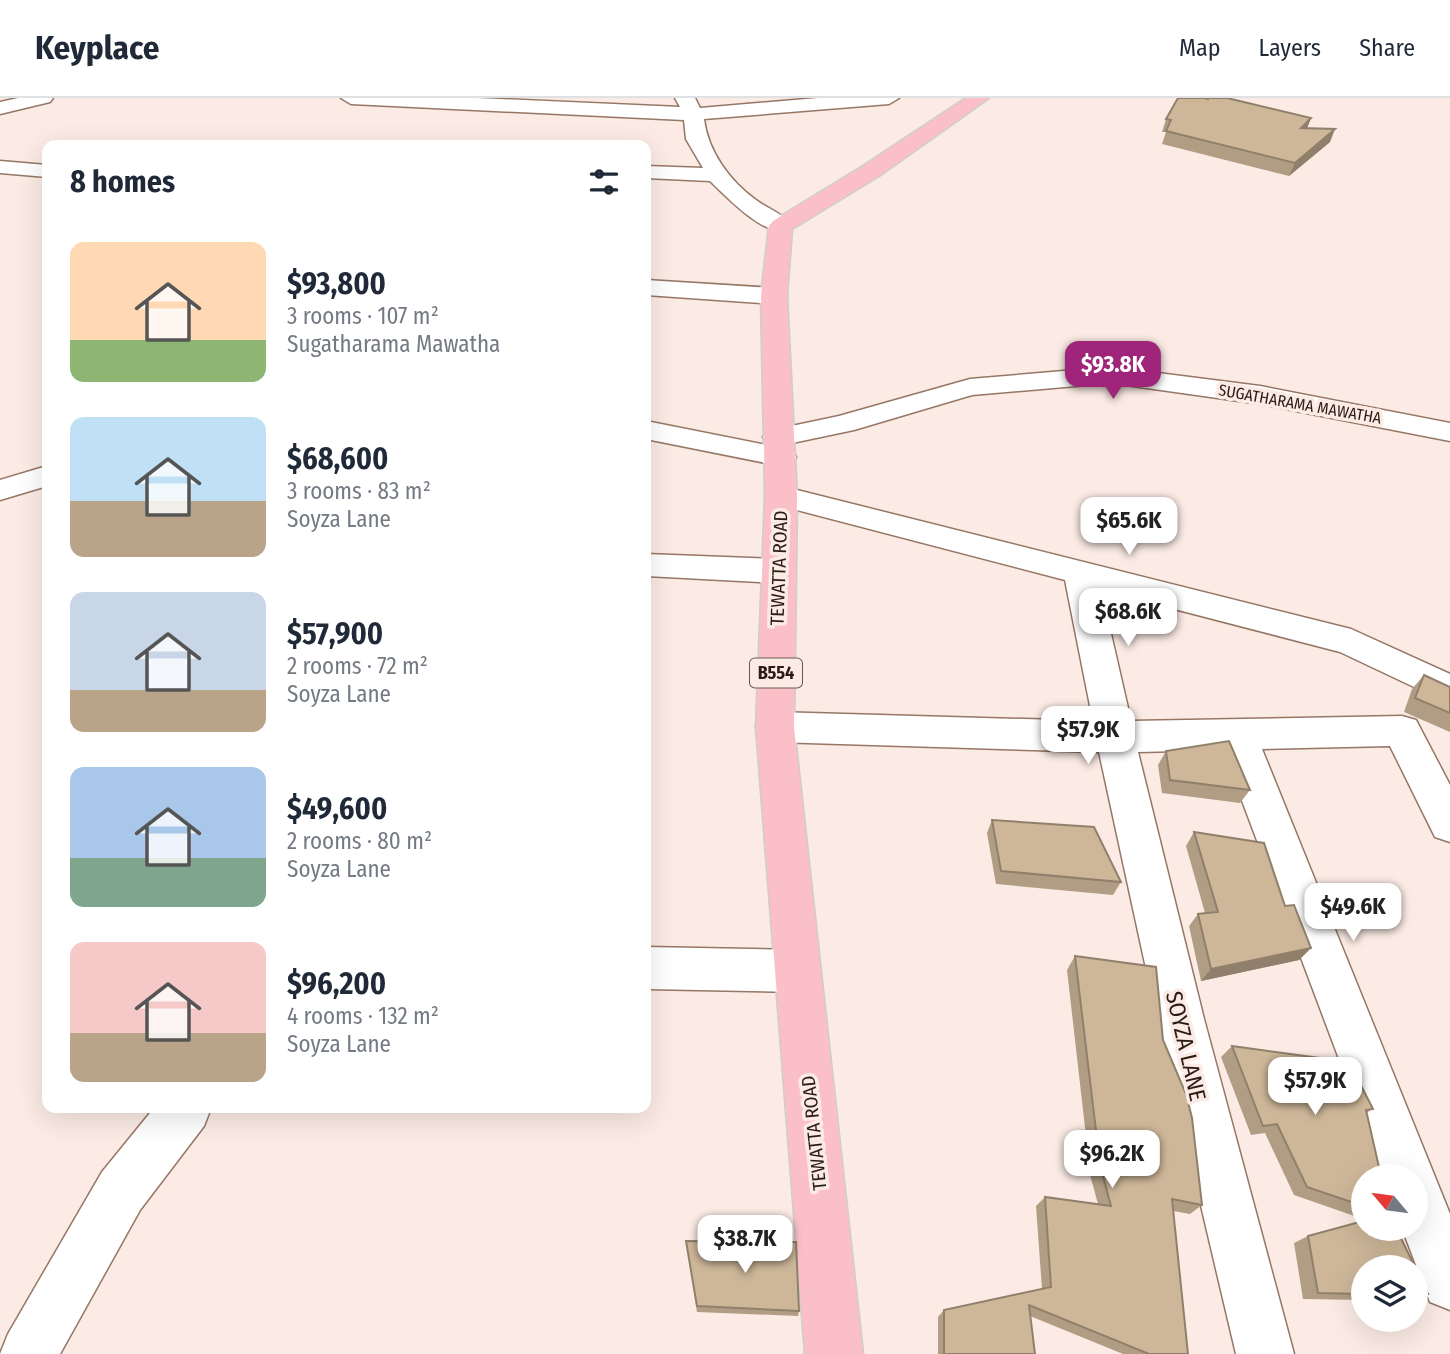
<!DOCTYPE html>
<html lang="en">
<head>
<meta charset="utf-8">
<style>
	body { margin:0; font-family:"Fira Sans Condensed",sans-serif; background:#f6f6f7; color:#1f2937; height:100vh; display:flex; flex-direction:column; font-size:26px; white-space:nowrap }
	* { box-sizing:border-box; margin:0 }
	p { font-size:23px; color:#747a83 }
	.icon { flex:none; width:38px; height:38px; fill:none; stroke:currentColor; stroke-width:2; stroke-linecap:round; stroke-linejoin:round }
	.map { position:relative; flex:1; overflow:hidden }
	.sheet { position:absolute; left:42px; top:42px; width:609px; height:973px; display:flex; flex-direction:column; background:#fff; border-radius:14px; box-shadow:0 7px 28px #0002 }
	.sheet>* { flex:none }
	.needle { width:46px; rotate:299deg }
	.fabs { position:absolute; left:1351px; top:1066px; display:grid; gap:14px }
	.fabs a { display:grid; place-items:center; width:77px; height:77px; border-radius:50%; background:#fff; box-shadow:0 7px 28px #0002; font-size:35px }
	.price { position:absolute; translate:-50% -60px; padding:0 16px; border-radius:14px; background:#fff; color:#222; font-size:23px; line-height:46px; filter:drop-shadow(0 2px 4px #0008) }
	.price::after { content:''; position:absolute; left:50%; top:42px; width:21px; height:16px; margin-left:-10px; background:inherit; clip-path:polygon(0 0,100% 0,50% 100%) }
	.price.selected { background:#9f247a; color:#fff }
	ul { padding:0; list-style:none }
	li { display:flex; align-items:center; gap:21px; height:175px; padding:0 28px }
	li span { display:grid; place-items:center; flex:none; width:196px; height:140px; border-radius:14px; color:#555 }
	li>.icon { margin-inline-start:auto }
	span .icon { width:84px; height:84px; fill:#fffc; stroke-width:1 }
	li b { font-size:30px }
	h2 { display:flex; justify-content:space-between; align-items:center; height:84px; padding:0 28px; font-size:30px }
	header { display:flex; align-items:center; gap:42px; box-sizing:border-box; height:98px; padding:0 35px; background:#fff; border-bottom:2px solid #e0e1e3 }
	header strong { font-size:33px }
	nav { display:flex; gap:38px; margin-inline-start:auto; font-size:24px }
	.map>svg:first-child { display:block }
</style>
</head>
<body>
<header>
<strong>Keyplace</strong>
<nav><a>Map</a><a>Layers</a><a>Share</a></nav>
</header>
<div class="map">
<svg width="1450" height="1256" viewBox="0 0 1450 1256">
	<rect width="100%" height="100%" fill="#fbebe4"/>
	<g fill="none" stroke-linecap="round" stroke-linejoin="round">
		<!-- minor casing -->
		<g stroke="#967665" stroke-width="3">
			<g id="minor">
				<path d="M18,0H53L50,4L0,16V4Z"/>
				<path d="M341,0H477L680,9L675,0H695L700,10L818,0H899L889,6L704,21C708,54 730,83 756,102C768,111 784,116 793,128L789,133C764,139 728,100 710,83L646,80V68L703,70L686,41L684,22L351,6Z"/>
				<path d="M0,63L47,67V79L0,75Z"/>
				<path d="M646,182L774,190L783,193L787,198L783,203L774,206L646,197Z"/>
				<path d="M1111,269L1260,288L1450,325V343L1260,306L1111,285L972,297L854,332L778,348L768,345L763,339L768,333L839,318L970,281Z"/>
				<path d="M646,323L781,350L792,352L796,359L792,366L781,368L646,341Z"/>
				<path d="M47,368V388L0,402V382Z"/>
				<path d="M781,388L1351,531L1450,576V606L1340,554L1101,492L1131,623L1402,618L1416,622L1450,687V744L1435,739L1390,648L1262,651L1450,1116V1212L1430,1204L1402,1130H1416V1078H1383L1223,652L1138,654L1204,921L1294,1256H1236L1157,921L1099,654L775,644L761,640L756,629L761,618L775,614L1093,623L1065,482L770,405L765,398L770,391Z"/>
				<path d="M646,456L778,461L790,465L795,473L790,481L778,485L646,478Z"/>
				<path d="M646,849L797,852L813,858L820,873L813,888L797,894L646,891Z"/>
				<path d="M154,1010H211L204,1028L140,1112L60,1256H0L8,1236L102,1074Z"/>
			</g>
		</g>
		<!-- major casing -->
		<g stroke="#d0cdcc" stroke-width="3">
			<path id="major" d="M966,0H989L879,78L792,131L787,198L797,398L794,629L863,1256H805L756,629L765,398L761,198L769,128L773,123L863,68Z"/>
		</g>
		<!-- minor -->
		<use href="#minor" fill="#fff" fill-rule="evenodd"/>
		<!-- major -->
		<use href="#major" fill="#fbc0c7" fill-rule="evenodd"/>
	</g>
	<!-- wall -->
	<g fill="#b19d84">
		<path d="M1208,1L1311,20L1307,30L1330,44L1289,78L1162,46L1166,34H1162L1166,21Z"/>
		<path d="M1424,577L1450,589V634L1404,614L1412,591Z"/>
		<path d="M1166,653L1250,692L1240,705L1162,695L1158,667Z"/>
		<path d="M992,722L1121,784L1113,797L996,786L987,735Z"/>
		<path d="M1194,734L1285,808L1311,850L1299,862L1201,883L1189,828L1198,816L1205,815L1186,748Z"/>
		<path d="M1075,858L1163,942L1202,1107L1190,1116L1173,1113L1188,1256H1123L1030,1218L1035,1256H938V1219L944,1212L1042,1191L1036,1108L1045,1099L1098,1106L1083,1051L1087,1047L1067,872Z"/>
		<path d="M1232,948L1373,1011L1366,1015L1363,1078V1121L1294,1097L1265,1035L1251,1037L1221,959Z"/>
		<path d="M1308,1138L1363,1169V1202L1303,1201L1294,1145Z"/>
		<path d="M686,1143L799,1213L798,1218L697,1214Z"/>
		<path d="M1416,1171L1428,1196L1416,1201Z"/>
	</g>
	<!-- shaded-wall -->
	<g fill="#90806b">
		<path d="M1311,20L1306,33L1301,30Z"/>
		<path d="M1335,31L1330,44L1289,78L1295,65Z"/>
		<path d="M1311,850L1299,862L1201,883L1211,871Z"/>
	</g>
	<!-- building -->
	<g fill="#ceb799" stroke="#90806b" stroke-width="2">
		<path d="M1178,0H1205L1208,1L1209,0H1227L1311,20L1301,30L1335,31L1295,65L1166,33L1171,22L1166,21Z"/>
		<path d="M1424,577L1450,589V615L1415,600Z"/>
		<path d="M1229,643L1250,692L1170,682L1166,653Z"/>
		<path d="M992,722L1094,729L1121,784L1001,773Z"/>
		<path d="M1194,734L1264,745L1285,808L1294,807L1311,850L1211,871L1198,816L1218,814Z"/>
		<path d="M1075,858L1156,869L1163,942L1186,996L1192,1020L1202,1107L1172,1101L1188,1256H1149L1029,1207L1035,1256H944V1212L1051,1189L1045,1099L1111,1108L1093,1041H1097Z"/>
		<path d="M1232,948L1349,964L1373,1011L1366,1012L1381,1078H1363V1108L1307,1089L1277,1026L1263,1028Z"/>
		<path d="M1363,1123V1130H1396L1415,1169H1363V1196L1318,1195L1308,1138Z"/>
		<path d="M686,1143L796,1144L799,1213L697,1208Z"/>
		<path d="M1416,1171L1428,1196H1416Z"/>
	</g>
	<g text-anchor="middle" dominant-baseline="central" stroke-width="7" stroke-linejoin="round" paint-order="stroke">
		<!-- far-street labels -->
		<g font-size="16" fill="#291c15" stroke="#fbebe4">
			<text transform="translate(1300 306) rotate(10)">SUGATHARAMA MAWATHA</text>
		</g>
		<!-- shield labels -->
		<rect fill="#fbebe4" stroke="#685a53" stroke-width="2" x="750" y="560.5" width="52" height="29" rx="5"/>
		<g font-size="18" font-weight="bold" fill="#291c15">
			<text x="776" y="575">B554</text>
		</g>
		<!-- street labels -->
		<g font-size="19" fill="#291c15" stroke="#fbebe4">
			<text transform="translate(779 470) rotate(-88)">TEWATTA ROAD</text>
			<text transform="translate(814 1035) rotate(-96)">TEWATTA ROAD</text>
		</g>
		<!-- near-street labels -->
		<g font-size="23" fill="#291c15" stroke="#fbebe4">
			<text transform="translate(1186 948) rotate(77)">SOYZA LANE</text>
		</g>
	</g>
</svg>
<div class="fabs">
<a><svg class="needle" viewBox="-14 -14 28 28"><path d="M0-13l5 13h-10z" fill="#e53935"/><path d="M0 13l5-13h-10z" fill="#747a83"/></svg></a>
<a><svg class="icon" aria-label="layers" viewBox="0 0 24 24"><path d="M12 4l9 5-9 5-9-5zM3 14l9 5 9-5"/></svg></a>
</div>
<b class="price selected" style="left:1113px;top:303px">$93.8K</b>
<b class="price" style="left:1129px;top:459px">$65.6K</b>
<b class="price" style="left:1128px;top:550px">$68.6K</b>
<b class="price" style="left:1088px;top:668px">$57.9K</b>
<b class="price" style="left:1353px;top:845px">$49.6K</b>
<b class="price" style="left:1315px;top:1019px">$57.9K</b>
<b class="price" style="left:1112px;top:1092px">$96.2K</b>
<b class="price" style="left:745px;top:1177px">$38.7K</b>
<section class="sheet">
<h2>8 homes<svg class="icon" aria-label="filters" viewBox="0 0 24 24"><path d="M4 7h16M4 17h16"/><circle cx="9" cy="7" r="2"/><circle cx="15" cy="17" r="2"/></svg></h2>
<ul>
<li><span style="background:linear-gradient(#ffd9b3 70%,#8fb573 0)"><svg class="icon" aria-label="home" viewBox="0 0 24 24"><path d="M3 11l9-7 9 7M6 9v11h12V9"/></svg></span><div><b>$93,800</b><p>3 rooms · 107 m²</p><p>Sugatharama Mawatha</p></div></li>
<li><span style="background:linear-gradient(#bfe0f5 60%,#b9a48a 0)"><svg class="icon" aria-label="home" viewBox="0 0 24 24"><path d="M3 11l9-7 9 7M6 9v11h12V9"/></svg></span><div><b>$68,600</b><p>3 rooms · 83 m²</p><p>Soyza Lane</p></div></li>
<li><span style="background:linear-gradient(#c9d6e8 70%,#b9a48a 0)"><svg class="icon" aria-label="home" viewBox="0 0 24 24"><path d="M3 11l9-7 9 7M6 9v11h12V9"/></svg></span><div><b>$57,900</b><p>2 rooms · 72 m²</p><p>Soyza Lane</p></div></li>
<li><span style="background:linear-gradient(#a9c7e8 65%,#7fa58c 0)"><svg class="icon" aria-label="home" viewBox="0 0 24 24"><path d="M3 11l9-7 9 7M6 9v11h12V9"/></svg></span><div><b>$49,600</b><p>2 rooms · 80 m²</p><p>Soyza Lane</p></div></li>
<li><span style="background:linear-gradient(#f6c9c9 65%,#b9a48a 0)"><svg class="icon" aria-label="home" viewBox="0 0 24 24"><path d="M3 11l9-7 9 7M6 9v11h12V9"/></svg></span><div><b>$96,200</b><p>4 rooms · 132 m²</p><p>Soyza Lane</p></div></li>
</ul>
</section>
</div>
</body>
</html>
